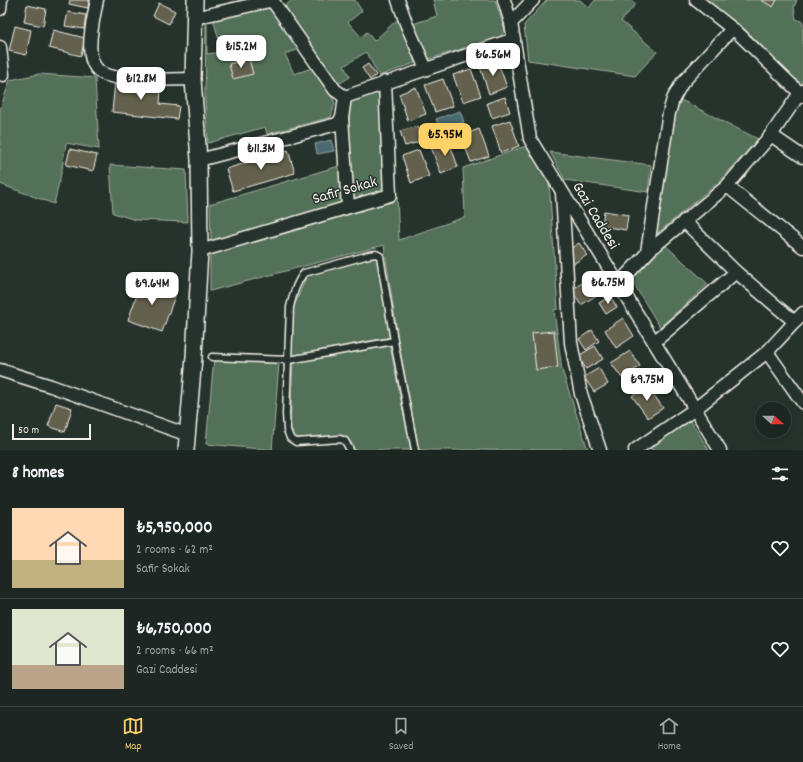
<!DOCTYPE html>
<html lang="en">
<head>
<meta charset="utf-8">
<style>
	body { margin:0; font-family:Dekko,sans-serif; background:#252e2a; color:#f1f3f6; height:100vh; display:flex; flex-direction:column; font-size:15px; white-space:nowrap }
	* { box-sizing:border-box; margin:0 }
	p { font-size:13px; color:#a0a5a5 }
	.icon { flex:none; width:22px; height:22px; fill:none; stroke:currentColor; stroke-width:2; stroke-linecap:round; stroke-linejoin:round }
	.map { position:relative; height:450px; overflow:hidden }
	.side { display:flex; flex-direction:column; background:#1c2622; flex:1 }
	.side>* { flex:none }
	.needle { width:26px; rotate:111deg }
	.tools { position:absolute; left:755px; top:402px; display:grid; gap:8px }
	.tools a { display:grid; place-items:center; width:36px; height:36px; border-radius:50%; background:#1c2622; box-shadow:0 4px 16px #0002,0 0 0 1px #3a4340; font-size:20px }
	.scale { position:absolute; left:12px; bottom:10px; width:79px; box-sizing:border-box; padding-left:4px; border:2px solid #f4f1e8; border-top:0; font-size:11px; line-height:14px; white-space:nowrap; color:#f4f1e8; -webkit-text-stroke:3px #26332d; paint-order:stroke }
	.price { position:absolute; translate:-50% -34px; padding:0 9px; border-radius:8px; background:#fff; color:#222; font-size:13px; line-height:26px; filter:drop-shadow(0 1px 2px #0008) }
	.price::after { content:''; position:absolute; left:50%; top:24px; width:12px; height:9px; margin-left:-6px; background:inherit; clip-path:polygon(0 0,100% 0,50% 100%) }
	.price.current { background:#ffd166; color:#111 }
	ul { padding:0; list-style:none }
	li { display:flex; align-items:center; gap:12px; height:100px; padding:0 12px }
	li+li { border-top:1px solid #3a4340 }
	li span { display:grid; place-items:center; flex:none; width:112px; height:80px; border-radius:0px; color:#555 }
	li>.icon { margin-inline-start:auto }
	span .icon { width:48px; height:48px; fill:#fffc; stroke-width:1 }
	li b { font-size:17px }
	h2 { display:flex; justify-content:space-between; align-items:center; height:48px; padding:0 12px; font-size:17px }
	.dock { display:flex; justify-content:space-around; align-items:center; height:56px; border-top:1px solid #3a4340; background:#1c2622; font-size:11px; color:#a0a5a5 }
	.dock a { display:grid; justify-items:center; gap:2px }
	.dock .current { color:#ffd166 }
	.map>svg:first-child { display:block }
</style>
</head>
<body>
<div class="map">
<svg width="803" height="450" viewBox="0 0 803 450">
	<rect width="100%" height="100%" fill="#26332d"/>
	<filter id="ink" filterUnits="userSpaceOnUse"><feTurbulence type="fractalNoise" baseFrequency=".025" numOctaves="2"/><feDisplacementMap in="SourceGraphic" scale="8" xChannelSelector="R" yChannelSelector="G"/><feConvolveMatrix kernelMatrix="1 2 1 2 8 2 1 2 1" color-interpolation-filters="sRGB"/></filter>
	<g filter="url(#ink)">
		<!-- green -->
		<g fill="#537058" stroke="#a4b0a0" fill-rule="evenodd">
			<path d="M292,0H355L362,11L348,22L361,37L367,32L374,41L399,18L415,63L379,76L366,52L344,66L350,77L337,85L285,6Z"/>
			<path d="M433,0H495L505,30L500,37L426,60L413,24L437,16Z"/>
			<path d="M547,0H580L589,8L595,0H631L636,4L621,21L657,52L635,76L528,60L524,25Z"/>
			<path d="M704,0H797L794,7L796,19L803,22V84L801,86Z"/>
			<path d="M269,3L317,68L335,103L331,117L267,134L265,127L208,143L205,99L206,20H209L207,22V54L222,52L213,18ZM300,49L312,68L294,74L285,54Z"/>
			<path d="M39,74L95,78L99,149L66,143L62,169L54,204L0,184V110L10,80Z"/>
			<path d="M381,88L384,190L351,199L348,99Z"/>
			<path d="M681,100L758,139L722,179L654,236L675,114Z"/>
			<path d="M526,146L549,182L558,309L554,310L562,370L588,450H419L398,339L384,245L210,291V253L397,197L399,240L465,217L463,168Z"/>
			<path d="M550,152L651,165L648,192L565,180Z"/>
			<path d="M110,165L186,170L188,222L136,220L113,213Z"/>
			<path d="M339,166L341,204L211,242L210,204Z"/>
			<path d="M664,244L708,284L660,327L630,278Z"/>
			<path d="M371,257L377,258L391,337L296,355H291L293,309L307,275Z"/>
			<path d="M390,346L411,450H354C353,442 347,437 340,436L298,438L291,436L290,430L293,362Z"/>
			<path d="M214,358L279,363L272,450L206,444Z"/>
			<path d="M689,418L709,450H652L649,445Z"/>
		</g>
		<!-- water -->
		<g fill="#4a6b71" stroke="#8ea1a1">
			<path d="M460,111L464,122L440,130L436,119Z"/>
			<path d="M331,140L334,151L317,154L315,144Z"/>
		</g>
		<!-- building -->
		<g fill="#64614e" stroke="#f4f1e8">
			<path d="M70,0H89L88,8L69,4Z"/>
			<path d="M761,0H777L773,7Z"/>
			<path d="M159,3L175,11L169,24L153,16Z"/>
			<path d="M27,5L46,9L43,26L24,22Z"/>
			<path d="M68,12L86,15L84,29L65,26Z"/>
			<path d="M15,26L31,30L26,55L9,51Z"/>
			<path d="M53,30L85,38L81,56L49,48Z"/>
			<path d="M249,59L253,74L233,79L229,64Z"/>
			<path d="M497,60L507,87L489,94L480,67Z"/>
			<path d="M368,64L376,75L370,80L362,68Z"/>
			<path d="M471,69L481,96L463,102L453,75Z"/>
			<path d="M443,79L453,106L435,112L425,85Z"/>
			<path d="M115,82L161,87L160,104L179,106L177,119L112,112Z"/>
			<path d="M416,87L426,114L408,121L399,94Z"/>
			<path d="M505,97L510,112L492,118L487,103Z"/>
			<path d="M510,120L519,146L501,153L492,126Z"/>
			<path d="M418,126L422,141L405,146L400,131Z"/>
			<path d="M479,129L489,156L471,162L461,136Z"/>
			<path d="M449,141L458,167L441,174L431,147Z"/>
			<path d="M70,149L97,155L93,171L66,165Z"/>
			<path d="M288,150L295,173L233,191L226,169Z"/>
			<path d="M419,150L429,176L411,183L402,156Z"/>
			<path d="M604,211L628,215L626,230L602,226Z"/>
			<path d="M579,243L587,255L573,264L570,261L569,250Z"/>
			<path d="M595,275L605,290L581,305L571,290Z"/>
			<path d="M142,281L176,293L162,332L128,320Z"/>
			<path d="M610,296L617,307L606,314L599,303Z"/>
			<path d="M623,318L634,336L616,348L605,330Z"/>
			<path d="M592,330L599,341L586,350L579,339Z"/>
			<path d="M554,331L558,367L536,370L532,333Z"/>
			<path d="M595,346L603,359L586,369L578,356Z"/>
			<path d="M630,351L640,366L622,378L611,363Z"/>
			<path d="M599,368L608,384L594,392L584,377Z"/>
			<path d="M647,385L663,408L648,418L632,396Z"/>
			<path d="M56,403L72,408L65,432L48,426Z"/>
		</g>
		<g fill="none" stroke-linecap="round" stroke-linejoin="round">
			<!-- service casing -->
			<g stroke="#f4f1e8" stroke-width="9">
				<g id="service">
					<path d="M212,357L289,360L394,341"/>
					<path d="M350,450L345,441L340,439L296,442L290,438L287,430L286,414L290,307C293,295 296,283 304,273L369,255L376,254L380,256L394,341L415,450"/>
				</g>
			</g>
			<!-- minor casing -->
			<g stroke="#f4f1e8" stroke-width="15">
				<g id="minor">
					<path d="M97,0C94,15 88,40 91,55C91,60 95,68 99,71C111,83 174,79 193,79"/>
					<path d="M398,0L406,23L426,69"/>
					<path d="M504,0L511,23L530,139L720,450"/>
					<path d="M696,0L738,33L803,96"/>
					<path d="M0,9L1,0"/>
					<path d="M194,18L269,1L274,3L335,90L345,97L514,39"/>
					<path d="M511,23L533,0"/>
					<path d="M0,47L3,75"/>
					<path d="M342,118L348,207"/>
					<path d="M771,135L803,157"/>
					<path d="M199,160L337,124L342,118L345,97"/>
					<path d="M727,186L803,247"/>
					<path d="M562,193L571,343L581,394L600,450"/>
					<path d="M684,221L736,272L795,322"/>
					<path d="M200,251L390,195L385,82"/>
					<path d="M647,252L657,187L669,113L673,99L682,83L732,29"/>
					<path d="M618,284L651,249L727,186L771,135L800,93L803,91"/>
					<path d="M654,342L736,272"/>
					<path d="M767,352L803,403"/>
					<path d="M0,370L51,386L188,435"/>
					<path d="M635,450L695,409L767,352L803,313"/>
				</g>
			</g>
			<!-- tertiary casing -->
			<g stroke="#f4f1e8" stroke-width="18">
				<path id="tertiary" d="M186,450L194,357L200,251L199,160L193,79L195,0"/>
			</g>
			<!-- service -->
			<use href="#service" stroke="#26332d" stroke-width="6"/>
			<!-- minor -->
			<use href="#minor" stroke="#26332d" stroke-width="12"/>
			<!-- tertiary -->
			<use href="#tertiary" stroke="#26332d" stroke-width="15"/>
		</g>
	</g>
	<g text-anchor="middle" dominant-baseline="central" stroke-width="3" stroke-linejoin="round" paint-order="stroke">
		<!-- street labels -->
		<g font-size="16" fill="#f4f1e8" stroke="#26332d">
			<text transform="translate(345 191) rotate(-16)">Safir Sokak</text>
			<text transform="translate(595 216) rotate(59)">Gazi Caddesi</text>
		</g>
	</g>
</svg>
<div class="tools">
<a><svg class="needle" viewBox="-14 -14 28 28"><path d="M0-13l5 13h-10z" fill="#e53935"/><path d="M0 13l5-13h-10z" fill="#a0a5a5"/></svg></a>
</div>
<div class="scale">50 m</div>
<b class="price" style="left:241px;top:69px">₺15.2M</b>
<b class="price" style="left:493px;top:77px">₺6.56M</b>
<b class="price" style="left:141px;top:101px">₺12.8M</b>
<b class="price current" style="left:445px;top:157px">₺5.95M</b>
<b class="price" style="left:261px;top:171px">₺11.3M</b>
<b class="price" style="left:608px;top:305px">₺6.75M</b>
<b class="price" style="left:152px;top:306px">₺9.64M</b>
<b class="price" style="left:647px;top:402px">₺9.75M</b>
</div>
<section class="side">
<h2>8 homes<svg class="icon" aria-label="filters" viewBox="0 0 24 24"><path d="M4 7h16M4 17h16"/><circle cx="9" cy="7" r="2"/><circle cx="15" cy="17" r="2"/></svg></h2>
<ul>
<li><span style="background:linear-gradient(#ffd9b3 65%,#c2b280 0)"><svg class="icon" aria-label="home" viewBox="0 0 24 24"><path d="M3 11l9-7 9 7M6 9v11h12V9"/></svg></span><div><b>₺5,950,000</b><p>2 rooms · 62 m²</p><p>Safir Sokak</p></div><svg class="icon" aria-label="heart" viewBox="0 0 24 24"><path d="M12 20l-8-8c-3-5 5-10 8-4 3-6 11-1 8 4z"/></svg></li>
<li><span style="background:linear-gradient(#dfe7d0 70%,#b9a48a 0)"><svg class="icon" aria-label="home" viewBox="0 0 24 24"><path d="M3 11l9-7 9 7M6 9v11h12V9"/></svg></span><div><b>₺6,750,000</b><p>2 rooms · 66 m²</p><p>Gazi Caddesi</p></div><svg class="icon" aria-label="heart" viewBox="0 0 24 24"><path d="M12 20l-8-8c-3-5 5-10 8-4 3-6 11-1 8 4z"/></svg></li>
</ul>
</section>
<nav class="dock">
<a class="current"><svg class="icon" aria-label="map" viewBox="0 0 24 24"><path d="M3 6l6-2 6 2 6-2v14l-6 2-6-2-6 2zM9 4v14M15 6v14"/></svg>Map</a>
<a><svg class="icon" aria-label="saved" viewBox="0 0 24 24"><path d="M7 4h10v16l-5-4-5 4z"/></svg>Saved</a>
<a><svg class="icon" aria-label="home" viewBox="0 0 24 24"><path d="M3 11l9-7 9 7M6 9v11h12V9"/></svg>Home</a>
</nav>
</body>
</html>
